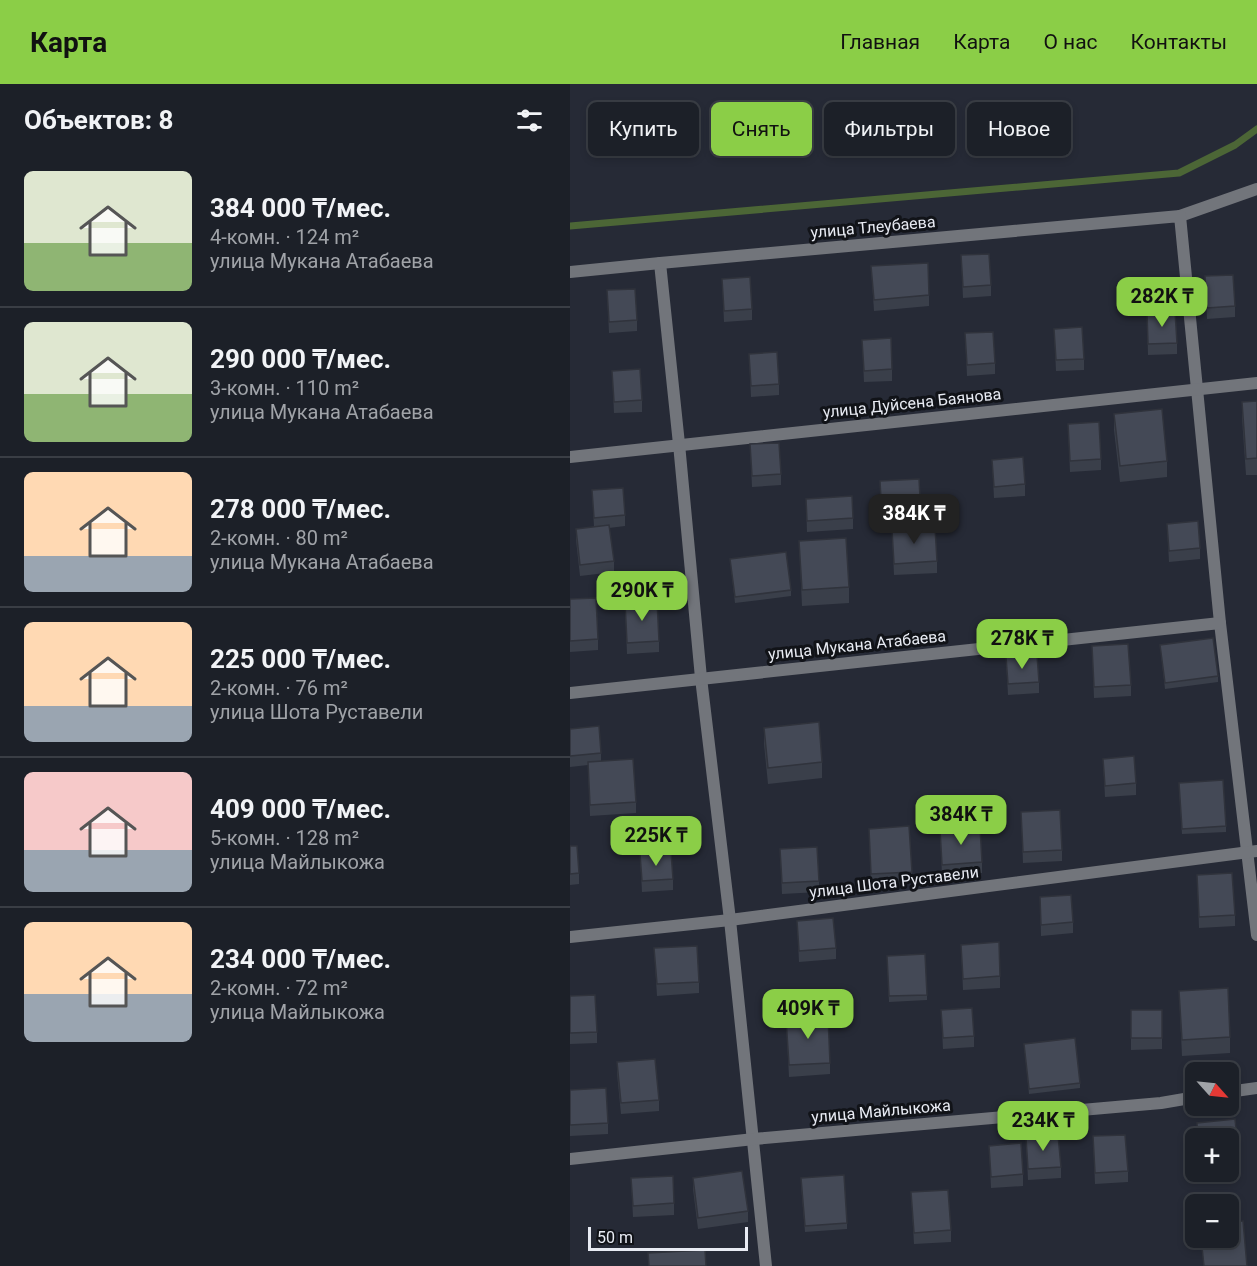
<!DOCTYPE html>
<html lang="ru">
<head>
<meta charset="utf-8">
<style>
	body { margin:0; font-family:Roboto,sans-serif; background:#292d34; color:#f1f3f6; height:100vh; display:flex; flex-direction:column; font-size:22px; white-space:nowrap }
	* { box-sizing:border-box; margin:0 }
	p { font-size:20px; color:#a0a3a8 }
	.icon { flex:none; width:33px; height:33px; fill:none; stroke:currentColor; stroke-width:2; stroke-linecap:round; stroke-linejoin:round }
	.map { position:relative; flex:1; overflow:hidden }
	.details { display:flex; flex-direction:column; background:#1c2028; width:570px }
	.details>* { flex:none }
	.guide { position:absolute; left:18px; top:18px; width:570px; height:54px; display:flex; gap:12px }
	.needle { width:39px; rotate:117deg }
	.buttons { position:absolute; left:615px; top:978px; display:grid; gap:12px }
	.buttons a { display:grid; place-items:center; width:54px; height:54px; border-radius:9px; background:#1c2028; box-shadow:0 3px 9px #0003,0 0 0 2px #3a3e45; font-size:30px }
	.scale { position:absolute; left:18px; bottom:15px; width:160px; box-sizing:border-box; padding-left:6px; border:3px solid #e8ebf3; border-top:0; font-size:16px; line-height:21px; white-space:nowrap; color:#e8ebf3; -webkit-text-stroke:4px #111318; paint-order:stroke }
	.price { position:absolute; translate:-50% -51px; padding:0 14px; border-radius:12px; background:#8bce47; color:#111; font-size:20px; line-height:39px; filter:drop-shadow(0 2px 3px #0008) }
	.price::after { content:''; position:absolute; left:50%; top:36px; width:18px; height:14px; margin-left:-9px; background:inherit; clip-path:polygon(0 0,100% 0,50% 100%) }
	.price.current { background:#222; color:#fff }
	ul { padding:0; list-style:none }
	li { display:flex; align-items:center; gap:18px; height:150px; padding:0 24px }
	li+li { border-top:2px solid #3a3e45 }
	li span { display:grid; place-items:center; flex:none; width:168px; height:120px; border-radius:9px; color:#555 }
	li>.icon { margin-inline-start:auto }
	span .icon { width:72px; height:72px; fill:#fffc; stroke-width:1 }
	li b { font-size:26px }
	h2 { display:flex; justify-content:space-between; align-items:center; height:72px; padding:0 24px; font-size:26px }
	.chip { padding:0 21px; border-radius:9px; background:#1c2028; box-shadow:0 3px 9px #0003,0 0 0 2px #3a3e45; font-size:21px; line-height:54px }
	.chip.current { background:#8bce47; color:#111 }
	header { display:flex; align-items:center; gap:36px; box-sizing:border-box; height:84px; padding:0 30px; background:#8bce47; color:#111 }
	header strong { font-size:28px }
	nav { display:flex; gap:33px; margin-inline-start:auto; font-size:21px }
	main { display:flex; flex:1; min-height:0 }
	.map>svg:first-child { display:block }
</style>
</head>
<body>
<header>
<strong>Карта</strong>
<nav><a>Главная</a><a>Карта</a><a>О нас</a><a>Контакты</a></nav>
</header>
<main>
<section class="details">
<h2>Объектов: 8<svg class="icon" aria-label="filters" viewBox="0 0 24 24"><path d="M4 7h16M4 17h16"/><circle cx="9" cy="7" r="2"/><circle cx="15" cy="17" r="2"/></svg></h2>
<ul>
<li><span style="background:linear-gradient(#dfe7d0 60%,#8fb573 0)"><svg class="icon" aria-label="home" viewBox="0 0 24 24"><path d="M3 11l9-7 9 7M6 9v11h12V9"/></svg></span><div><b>384 000 ₸/мес.</b><p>4-комн. · 124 m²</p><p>улица Мукана Атабаева</p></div></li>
<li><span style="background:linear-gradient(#dfe7d0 60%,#8fb573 0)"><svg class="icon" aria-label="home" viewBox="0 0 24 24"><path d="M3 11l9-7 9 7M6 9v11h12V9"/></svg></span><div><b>290 000 ₸/мес.</b><p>3-комн. · 110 m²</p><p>улица Мукана Атабаева</p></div></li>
<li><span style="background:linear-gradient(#ffd9b3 70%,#9aa5b1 0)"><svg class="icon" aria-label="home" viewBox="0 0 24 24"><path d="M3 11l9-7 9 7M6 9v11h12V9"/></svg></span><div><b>278 000 ₸/мес.</b><p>2-комн. · 80 m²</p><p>улица Мукана Атабаева</p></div></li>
<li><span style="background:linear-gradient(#ffd9b3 70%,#9aa5b1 0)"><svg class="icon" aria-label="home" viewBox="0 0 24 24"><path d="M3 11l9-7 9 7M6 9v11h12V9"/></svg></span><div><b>225 000 ₸/мес.</b><p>2-комн. · 76 m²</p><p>улица Шота Руставели</p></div></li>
<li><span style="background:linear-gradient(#f6c9c9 65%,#9aa5b1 0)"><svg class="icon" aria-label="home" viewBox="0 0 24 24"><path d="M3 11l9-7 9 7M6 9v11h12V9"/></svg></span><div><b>409 000 ₸/мес.</b><p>5-комн. · 128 m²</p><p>улица Майлыкожа</p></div></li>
<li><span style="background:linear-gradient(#ffd9b3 60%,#9aa5b1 0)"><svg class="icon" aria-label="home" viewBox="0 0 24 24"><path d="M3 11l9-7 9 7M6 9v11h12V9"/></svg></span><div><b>234 000 ₸/мес.</b><p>2-комн. · 72 m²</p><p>улица Майлыкожа</p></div></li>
</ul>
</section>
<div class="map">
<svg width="687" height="1182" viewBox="0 0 687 1182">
	<rect width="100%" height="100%" fill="#262a36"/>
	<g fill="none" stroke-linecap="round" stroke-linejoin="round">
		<!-- stream -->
		<path stroke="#4c6636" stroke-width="7" d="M0,142L609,89L665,61L687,45"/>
		<!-- service -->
		<g stroke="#72757b" stroke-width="12">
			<path d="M610,132L687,105"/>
			<path d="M90,179L109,360L131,594L160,836L196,1182"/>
		</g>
		<!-- minor -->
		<g stroke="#72757b" stroke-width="12">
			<path d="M0,188L90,179L610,132L650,539L687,851"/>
			<path d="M0,373L687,299"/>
			<path d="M0,609L650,539"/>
			<path d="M0,853L160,836L687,767"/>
			<path d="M658,1008L687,1004"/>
			<path d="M0,1075L184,1055L591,1019L626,1013"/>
		</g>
	</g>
	<!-- wall -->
	<g fill="#3a3f4a">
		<path d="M391,171L421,201V212L393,214Z"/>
		<path d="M301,182L359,211V222L304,227Z"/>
		<path d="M635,192L665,222V233L637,235Z"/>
		<path d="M152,195L182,225V236L154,238Z"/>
		<path d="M37,206L67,236V247L39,249Z"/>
		<path d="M577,229L607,259V270L578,271Z"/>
		<path d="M484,245L514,275V286L486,287Z"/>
		<path d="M395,249L425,279V290L397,292Z"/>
		<path d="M292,256L322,285V297L294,298Z"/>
		<path d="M179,270L209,300V311L181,313Z"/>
		<path d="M42,287L72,316V328L44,329Z"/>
		<path d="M687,317V391H676L672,334V318Z"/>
		<path d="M544,330L597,377V393L550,398L544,346Z"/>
		<path d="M498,340L531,375V386L500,388Z"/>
		<path d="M180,360L211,390V401L182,403Z"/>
		<path d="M422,376L455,400V412L424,414Z"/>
		<path d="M310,397L351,431V442L312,444Z"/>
		<path d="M22,406L55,431V442L39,444L44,477V488L10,492L6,456V445L24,443Z"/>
		<path d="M236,415L283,434V445L237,448Z"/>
		<path d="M597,440L630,464V475L599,478Z"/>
		<path d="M322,446L367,477V489L324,491Z"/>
		<path d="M229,457L279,503V519L232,522Z"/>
		<path d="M160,475L221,506V512L165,519Z"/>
		<path d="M0,515L28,555V566L0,568Z"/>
		<path d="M55,518L89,557V568L57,570Z"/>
		<path d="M590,561L648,592V598L595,605Z"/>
		<path d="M522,562L561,601V612L524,614Z"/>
		<path d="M436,573L469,598V609L438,611Z"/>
		<path d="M194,644L252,678V694L198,700L194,660Z"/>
		<path d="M0,645L31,669V677L66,718V729L20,732L18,681L0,683Z"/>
		<path d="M533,675L566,699V711L535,713Z"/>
		<path d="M609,704L656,742V748L612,750Z"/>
		<path d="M451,728L492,766V777L453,779Z"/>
		<path d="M299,745L342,788V799L301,801Z"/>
		<path d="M370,745L412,778V789L372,792Z"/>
		<path d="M0,762L9,789V800L0,801Z"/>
		<path d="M210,765L249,797V808L212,810Z"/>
		<path d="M70,770L103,795V806L72,808Z"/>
		<path d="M627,791L665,831V842L629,844Z"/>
		<path d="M470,813L503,838V849L471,852Z"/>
		<path d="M227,837L266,864V875L229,878Z"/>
		<path d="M391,861L430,892V904L393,906Z"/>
		<path d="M84,864L129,898V909L87,912Z"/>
		<path d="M317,872L357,911V916L319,918Z"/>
		<path d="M609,907L660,953V969L612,972Z"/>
		<path d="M0,912L27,948V959L0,960Z"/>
		<path d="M371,926L404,952V963L373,965Z"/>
		<path d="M561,926H592V965L561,966Z"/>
		<path d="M216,934L260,979V990L219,993Z"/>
		<path d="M454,960L510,999V1004L459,1010Z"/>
		<path d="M47,978L89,1016V1027L51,1030L47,989Z"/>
		<path d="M0,1006L38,1039V1050L0,1052Z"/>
		<path d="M665,1035L670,1091L631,1094V1088H658V1054H628L627,1039Z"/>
		<path d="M523,1052L558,1087V1098L525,1100Z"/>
		<path d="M456,1054L491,1083V1094L458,1096Z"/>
		<path d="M419,1062L453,1090V1102L421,1104Z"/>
		<path d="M61,1094L104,1119V1131L63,1133Z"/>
		<path d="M123,1094L178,1127V1138L128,1145L123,1105Z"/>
		<path d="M231,1100L277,1139V1145L235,1148Z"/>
		<path d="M341,1108L381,1146V1158L344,1160Z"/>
	</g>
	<!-- building -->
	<g fill="#444956" stroke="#30333c" stroke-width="1.5">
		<path d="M419,170L421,201L393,203L391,171Z"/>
		<path d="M358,179L359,211L304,216L301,182Z"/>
		<path d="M663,191L665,222L637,224L635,192Z"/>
		<path d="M180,193L182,225L154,227L152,195Z"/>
		<path d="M65,205L67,236L39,238L37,206Z"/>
		<path d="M605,227L607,259L578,260L577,229Z"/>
		<path d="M512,243L514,275L486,276L484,245Z"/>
		<path d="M423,248L425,279L397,281L395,249Z"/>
		<path d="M321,254L322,285L294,287L292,256Z"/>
		<path d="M207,268L209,300L181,302L179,270Z"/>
		<path d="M70,285L72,316L44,318L42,287Z"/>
		<path d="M687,317V374L676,375L672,318Z"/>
		<path d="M592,325L597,377L550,382L544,330Z"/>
		<path d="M529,338L531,375L500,377L498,340Z"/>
		<path d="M209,359L211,390L182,392L180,360Z"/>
		<path d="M453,373L455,400L424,403L422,376Z"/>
		<path d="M349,395L351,431L312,433L310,397Z"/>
		<path d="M53,404L55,431L24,434L22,406Z"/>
		<path d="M282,412L283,434L237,437L236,415Z"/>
		<path d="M628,437L630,464L599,467L597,440Z"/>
		<path d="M39,441L44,477L10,481L6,445Z"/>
		<path d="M365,443L367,477L324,480L322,446Z"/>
		<path d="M276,454L279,503L232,506L229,457Z"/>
		<path d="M216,468L221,506L165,513L160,475Z"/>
		<path d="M26,514L28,555L0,557V515Z"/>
		<path d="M87,516L89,557L57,559L55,518Z"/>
		<path d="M643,554L648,592L595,599L590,561Z"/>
		<path d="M558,560L561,601L524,603L522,562Z"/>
		<path d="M467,571L469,598L438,600L436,573Z"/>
		<path d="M249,638L252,678L198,684L194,644Z"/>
		<path d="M29,642L31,669L0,672V645Z"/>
		<path d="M564,672L566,699L535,702L533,675Z"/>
		<path d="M63,675L66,718L20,721L18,678Z"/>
		<path d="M653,696L656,742L612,745L609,699Z"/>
		<path d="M490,726L492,766L453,768L451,728Z"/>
		<path d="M339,742L342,788L301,790L299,745Z"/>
		<path d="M410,743L412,778L372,781L370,745Z"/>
		<path d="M0,762H7L9,789L0,790Z"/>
		<path d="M247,763L249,797L212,799L210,765Z"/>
		<path d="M101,768L103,795L72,797L70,770Z"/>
		<path d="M662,789L665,831L629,833L627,791Z"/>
		<path d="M501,811L503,838L471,841L470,813Z"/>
		<path d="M263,834L266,864L229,867L227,837Z"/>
		<path d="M429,858L430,892L393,895L391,861Z"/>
		<path d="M127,862L129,898L87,900L84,864Z"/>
		<path d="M355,870L357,911L319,912L317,872Z"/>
		<path d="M658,904L660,953L612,956L609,907Z"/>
		<path d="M25,911L27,948L0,949V912Z"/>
		<path d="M402,924L404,952L373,954L371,926Z"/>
		<rect x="561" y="926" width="31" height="28"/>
		<path d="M258,932L260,979L219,981L216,934Z"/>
		<path d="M505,954L510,999L459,1005L454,960Z"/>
		<path d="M85,975L89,1016L51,1019L47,978Z"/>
		<path d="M36,1004L38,1039L0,1041V1006Z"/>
		<path d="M665,1035L670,1085L658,1086V1054H628L627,1039Z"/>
		<path d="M488,1051L491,1083L458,1085L456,1054Z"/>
		<path d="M555,1051L558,1087L525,1089L523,1052Z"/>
		<path d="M451,1059L453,1090L421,1093L419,1062Z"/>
		<path d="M172,1087L178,1127L128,1134L123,1094Z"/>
		<path d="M274,1091L277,1139L235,1142L231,1094Z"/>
		<path d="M103,1092L104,1119L63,1122L61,1094Z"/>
		<path d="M378,1106L381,1146L344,1149L341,1108Z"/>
		<path d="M673,1137L677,1182H634L631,1154H658V1139Z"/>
		<path d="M135,1166L136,1182H79L78,1169Z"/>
	</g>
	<g text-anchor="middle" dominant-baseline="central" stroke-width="6" stroke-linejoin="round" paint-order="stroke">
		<!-- street labels -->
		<g font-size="16" fill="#e8ebf3" stroke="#111318">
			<text transform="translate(303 143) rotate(-5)">улица Тлеубаева</text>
			<text transform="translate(342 319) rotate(-6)">улица Дуйсена Баянова</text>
			<text transform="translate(287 561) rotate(-6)">улица Мукана Атабаева</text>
			<text transform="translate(324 798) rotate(-7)">улица Шота Руставели</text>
			<text transform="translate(311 1027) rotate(-5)">улица Майлыкожа</text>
		</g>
	</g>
</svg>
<div class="buttons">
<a><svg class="needle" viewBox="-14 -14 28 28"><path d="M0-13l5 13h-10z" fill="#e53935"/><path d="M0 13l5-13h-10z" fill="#a0a3a8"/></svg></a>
<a>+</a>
<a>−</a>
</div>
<div class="scale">50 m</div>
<b class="price" style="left:592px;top:244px">282K ₸</b>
<b class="price current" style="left:344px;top:461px">384K ₸</b>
<b class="price" style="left:72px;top:538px">290K ₸</b>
<b class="price" style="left:452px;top:586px">278K ₸</b>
<b class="price" style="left:391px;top:762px">384K ₸</b>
<b class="price" style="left:86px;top:783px">225K ₸</b>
<b class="price" style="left:238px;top:956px">409K ₸</b>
<b class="price" style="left:473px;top:1068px">234K ₸</b>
<div class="guide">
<a class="chip">Купить</a>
<a class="chip current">Снять</a>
<a class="chip">Фильтры</a>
<a class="chip">Новое</a>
</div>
</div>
</main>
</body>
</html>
